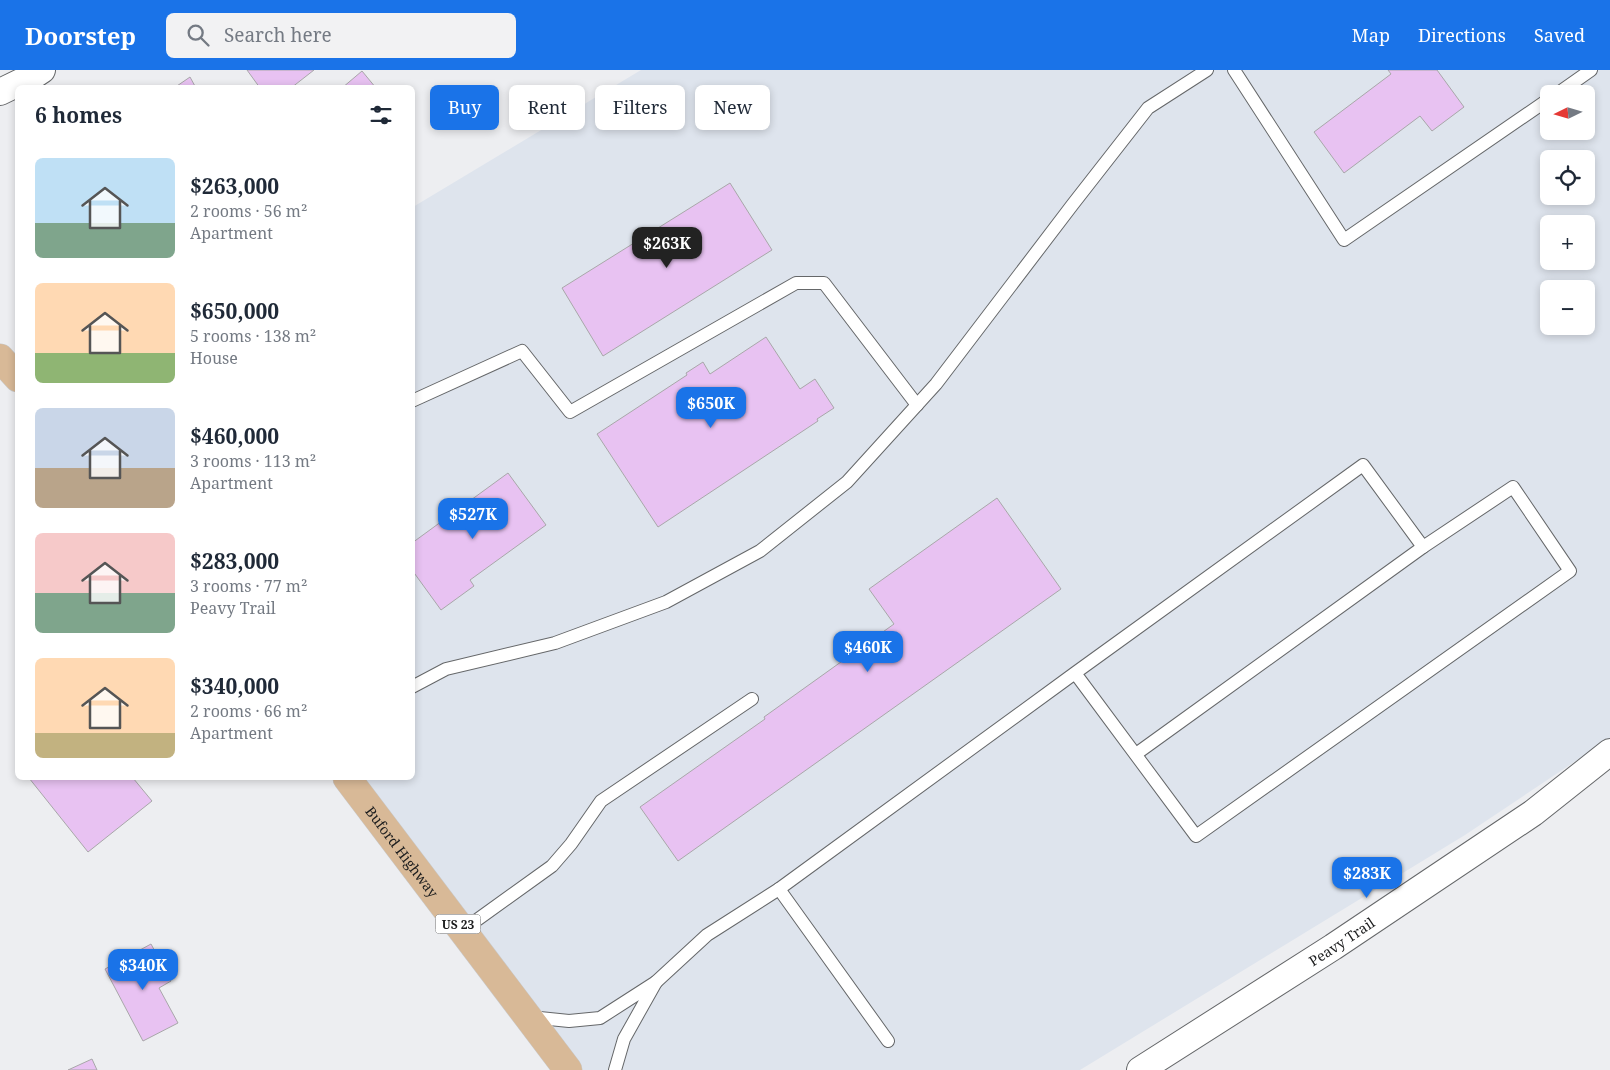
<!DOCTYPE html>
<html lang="en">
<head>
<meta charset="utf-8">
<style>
	body { margin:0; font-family:"Noto Serif",serif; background:#f2f2f3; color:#1f2937; height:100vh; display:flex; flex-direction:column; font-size:19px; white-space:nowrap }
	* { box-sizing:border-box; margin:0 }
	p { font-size:16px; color:#747a83 }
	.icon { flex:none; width:28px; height:28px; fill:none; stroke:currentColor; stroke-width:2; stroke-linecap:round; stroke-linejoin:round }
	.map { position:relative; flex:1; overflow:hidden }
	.drawer { position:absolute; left:15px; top:15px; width:400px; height:695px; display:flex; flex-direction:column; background:#fff; border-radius:8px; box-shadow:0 2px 8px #0003 }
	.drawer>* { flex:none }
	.top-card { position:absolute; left:430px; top:15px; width:475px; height:45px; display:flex; gap:10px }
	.needle { width:32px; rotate:265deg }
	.tools { position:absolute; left:1540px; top:15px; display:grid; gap:10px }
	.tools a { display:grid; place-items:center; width:55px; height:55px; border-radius:8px; background:#fff; box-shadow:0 2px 8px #0003; font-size:25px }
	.price { position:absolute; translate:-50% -42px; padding:0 11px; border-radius:10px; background:#1a73e8; color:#fff; font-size:16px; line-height:32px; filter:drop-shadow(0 1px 2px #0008) }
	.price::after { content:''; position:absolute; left:50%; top:30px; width:15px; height:11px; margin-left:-8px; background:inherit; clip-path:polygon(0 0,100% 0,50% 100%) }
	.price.current { background:#222; color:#fff }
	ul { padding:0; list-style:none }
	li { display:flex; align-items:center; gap:15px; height:125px; padding:0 20px }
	li span { display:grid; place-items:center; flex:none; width:140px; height:100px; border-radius:8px; color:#555 }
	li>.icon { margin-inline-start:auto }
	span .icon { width:60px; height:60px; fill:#fffc; stroke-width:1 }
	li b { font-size:21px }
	h2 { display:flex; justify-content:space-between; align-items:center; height:60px; padding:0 20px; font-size:21px }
	.chip { padding:0 18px; border-radius:8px; background:#fff; box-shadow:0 2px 8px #0003; font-size:18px; line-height:45px }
	.chip.current { background:#1a73e8; color:#fff }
	header { display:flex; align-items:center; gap:30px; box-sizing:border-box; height:70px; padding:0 25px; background:#1a73e8; color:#fff }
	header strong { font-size:24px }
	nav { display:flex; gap:28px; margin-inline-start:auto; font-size:18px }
	.search { width:350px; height:45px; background:#f2f2f3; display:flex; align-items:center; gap:12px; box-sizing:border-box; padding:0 18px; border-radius:8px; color:#747a83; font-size:19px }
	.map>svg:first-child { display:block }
</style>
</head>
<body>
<header>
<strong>Doorstep</strong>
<div class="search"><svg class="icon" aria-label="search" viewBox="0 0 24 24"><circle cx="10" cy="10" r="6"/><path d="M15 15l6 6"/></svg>Search here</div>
<nav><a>Map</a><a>Directions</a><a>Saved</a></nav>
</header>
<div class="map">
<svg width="1610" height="1000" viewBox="0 0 1610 1000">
	<rect width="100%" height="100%" fill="#edeef1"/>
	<!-- built -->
	<path fill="#dee4ed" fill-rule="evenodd" d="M641,0H1610V668L1465,765L1080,1000H563L332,708H412L413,137ZM1549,24H1586V61H1549ZM1549,89H1586V126H1549ZM1549,154H1586V191H1549ZM1549,219H1586V256H1549Z"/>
	<!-- building -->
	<g fill="#e8c2f2" stroke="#a8a7a9">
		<path d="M247,0H314L291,18H260Z"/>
		<path d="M1388,0H1437L1464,37L1432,61L1420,46L1344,103L1314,62L1391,4Z"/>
		<path d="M362,1L376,18H342Z"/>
		<path d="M190,7L196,18H174Z"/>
		<path d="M730,113L772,180L603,286L562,218Z"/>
		<path d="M766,267L800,319L815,309L834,338L817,349L818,351L658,457L597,364L687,305L686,303L703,292L710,304Z"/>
		<path d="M508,403L546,455L470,510L474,516L441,540L412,500V473Z"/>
		<path d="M997,428L1061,519L678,791L640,737L765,649L764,647L894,554L869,519Z"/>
		<path d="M29,708H133L152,731L88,782Z"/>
		<path d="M151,874L171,911L159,918L178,953L143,971L105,899Z"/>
		<path d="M92,989L97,1000H68Z"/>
	</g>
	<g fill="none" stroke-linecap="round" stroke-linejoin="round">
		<!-- service casing -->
		<g stroke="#656769" stroke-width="14">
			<g id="service">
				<path d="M1234,0L1344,170L1549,29"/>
				<path d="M1557,24L1591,0"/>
				<path d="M412,331L522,281L570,342L796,213H824L917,335"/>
				<path d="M412,617L446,599L555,573L666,532L760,481L847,412L936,314L1073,134L1148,38L1207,0"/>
				<path d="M1136,684L1423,477"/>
				<path d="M779,819L888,971"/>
				<path d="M463,860L552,796L571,774L601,731L752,629"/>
				<path d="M656,912L707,865L779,819L1075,603L1363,395L1423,477L1513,417L1570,501L1196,766L1075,603"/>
				<path d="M530,947L569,951L600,948L656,912L624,969L615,1000"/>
			</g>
		</g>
		<!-- minor casing -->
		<g stroke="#656769" stroke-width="28">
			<g id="minor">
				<path d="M0,22L33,6L42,0"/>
				<path id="s1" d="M1140,1000L1333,877L1533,743L1610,682"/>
			</g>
		</g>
		<!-- primary casing -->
		<g stroke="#c9c9c9" stroke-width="29">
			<g id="primary">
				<path d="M0,288L18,308"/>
				<path id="s2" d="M347,708L568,1000"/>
			</g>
		</g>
		<!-- service -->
		<use href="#service" stroke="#fff" stroke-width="12"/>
		<!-- minor -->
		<use href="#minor" stroke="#fff" stroke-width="26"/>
		<!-- primary -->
		<use href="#primary" stroke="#d8b997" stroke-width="28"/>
	</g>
	<g text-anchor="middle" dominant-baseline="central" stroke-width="4" stroke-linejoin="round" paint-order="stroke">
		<!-- shield labels -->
		<rect fill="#fff" stroke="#606162" stroke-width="1" x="435.5" y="844.5" width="45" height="19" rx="4"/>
		<g font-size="12" font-weight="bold" fill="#1c1d1e">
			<text x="458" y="854">US 23</text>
		</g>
		<!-- street labels -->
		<g font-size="14" fill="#1c1d1e" stroke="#fff">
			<text stroke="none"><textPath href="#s2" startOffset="92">Buford Highway</textPath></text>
			<text stroke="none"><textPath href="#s1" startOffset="239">Peavy Trail</textPath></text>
		</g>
	</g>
</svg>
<div class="tools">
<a><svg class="needle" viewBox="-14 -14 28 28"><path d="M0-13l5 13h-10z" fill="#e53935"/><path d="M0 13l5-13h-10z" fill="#747a83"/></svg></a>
<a><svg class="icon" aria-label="locate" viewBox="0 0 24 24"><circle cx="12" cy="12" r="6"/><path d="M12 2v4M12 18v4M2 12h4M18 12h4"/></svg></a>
<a>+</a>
<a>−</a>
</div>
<b class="price current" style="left:667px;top:199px">$263K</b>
<b class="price" style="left:711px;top:359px">$650K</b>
<b class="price" style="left:473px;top:470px">$527K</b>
<b class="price" style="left:868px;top:603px">$460K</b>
<b class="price" style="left:1367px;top:829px">$283K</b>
<b class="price" style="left:143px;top:921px">$340K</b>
<div class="top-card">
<a class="chip current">Buy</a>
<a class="chip">Rent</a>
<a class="chip">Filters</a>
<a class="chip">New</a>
</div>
<section class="drawer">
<h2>6 homes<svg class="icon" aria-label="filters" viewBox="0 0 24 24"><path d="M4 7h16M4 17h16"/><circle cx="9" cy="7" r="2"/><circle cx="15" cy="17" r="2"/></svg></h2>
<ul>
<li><span style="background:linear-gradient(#bfe0f5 65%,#7fa58c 0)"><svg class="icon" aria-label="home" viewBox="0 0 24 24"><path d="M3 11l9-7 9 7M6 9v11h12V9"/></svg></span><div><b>$263,000</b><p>2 rooms · 56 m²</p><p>Apartment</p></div></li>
<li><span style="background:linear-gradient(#ffd9b3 70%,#8fb573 0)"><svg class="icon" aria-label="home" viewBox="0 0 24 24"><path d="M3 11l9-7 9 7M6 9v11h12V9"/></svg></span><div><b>$650,000</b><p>5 rooms · 138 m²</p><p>House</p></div></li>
<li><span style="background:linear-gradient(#c9d6e8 60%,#b9a48a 0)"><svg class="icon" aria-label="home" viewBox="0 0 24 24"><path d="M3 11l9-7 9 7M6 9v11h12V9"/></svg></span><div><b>$460,000</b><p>3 rooms · 113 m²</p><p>Apartment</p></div></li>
<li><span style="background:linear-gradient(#f6c9c9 60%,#7fa58c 0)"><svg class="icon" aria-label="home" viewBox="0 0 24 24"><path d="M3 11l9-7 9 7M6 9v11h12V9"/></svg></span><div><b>$283,000</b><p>3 rooms · 77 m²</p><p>Peavy Trail</p></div></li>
<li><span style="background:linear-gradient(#ffd9b3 75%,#c2b280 0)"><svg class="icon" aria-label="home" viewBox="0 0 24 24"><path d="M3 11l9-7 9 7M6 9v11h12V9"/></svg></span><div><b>$340,000</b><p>2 rooms · 66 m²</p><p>Apartment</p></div></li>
</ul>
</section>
</div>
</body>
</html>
